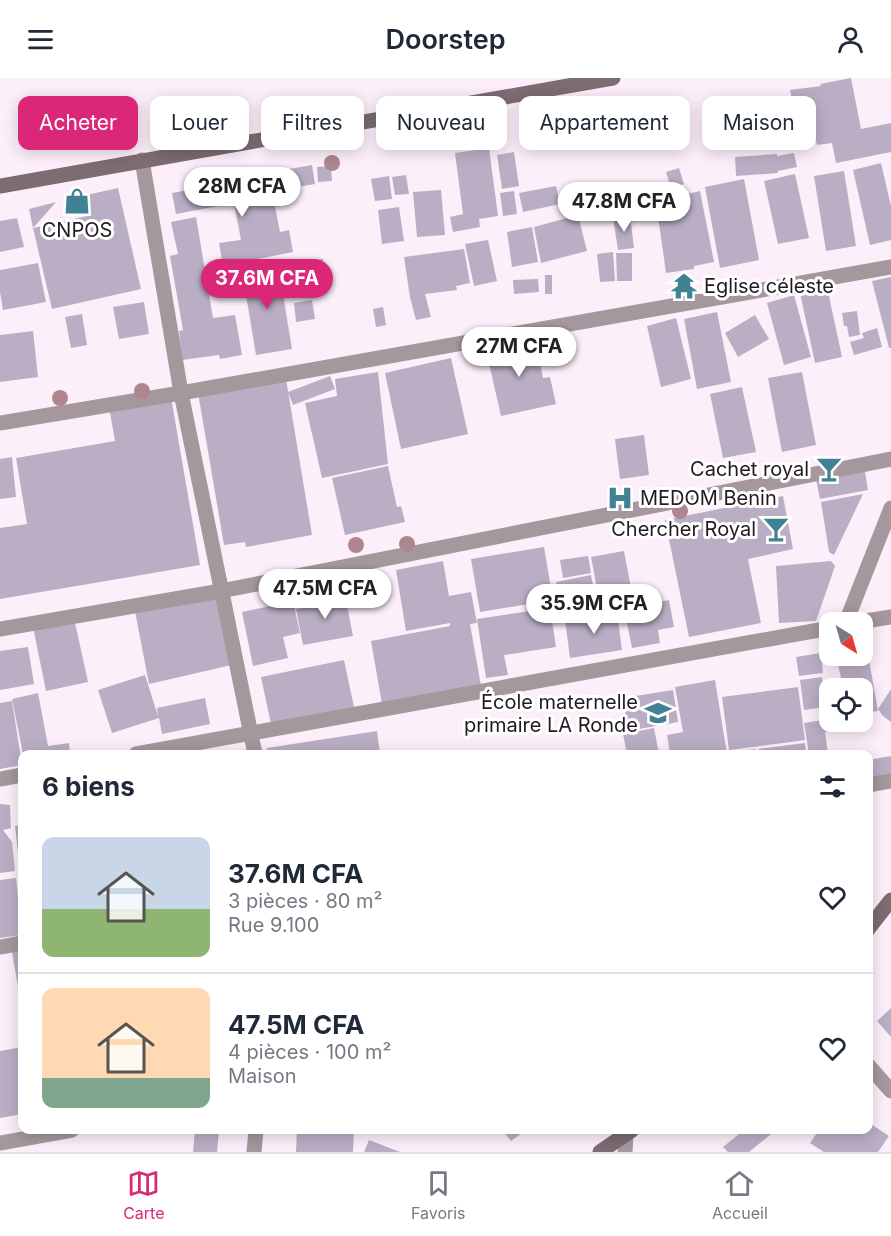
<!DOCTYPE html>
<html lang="fr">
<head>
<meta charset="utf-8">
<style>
	body { margin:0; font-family:Inter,sans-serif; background:#f2f2f3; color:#1f2937; height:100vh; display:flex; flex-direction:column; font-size:22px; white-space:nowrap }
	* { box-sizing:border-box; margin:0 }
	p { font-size:20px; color:#747a83 }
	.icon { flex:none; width:33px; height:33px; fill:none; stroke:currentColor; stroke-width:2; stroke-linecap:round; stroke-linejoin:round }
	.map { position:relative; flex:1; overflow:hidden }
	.sheet { position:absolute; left:18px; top:672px; width:855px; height:384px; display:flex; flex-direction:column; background:#fff; border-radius:12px; box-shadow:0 3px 15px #0003 }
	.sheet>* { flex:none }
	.banner { position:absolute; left:18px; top:18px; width:855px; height:54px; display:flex; gap:12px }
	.needle { width:39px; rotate:143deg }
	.controls { position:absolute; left:819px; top:534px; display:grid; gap:12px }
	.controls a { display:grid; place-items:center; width:54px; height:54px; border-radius:12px; background:#fff; box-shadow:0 3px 15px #0003; font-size:30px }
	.price { position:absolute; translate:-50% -51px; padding:0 14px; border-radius:21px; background:#fff; color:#222; font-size:20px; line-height:39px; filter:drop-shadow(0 2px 3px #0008) }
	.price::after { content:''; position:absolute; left:50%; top:36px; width:18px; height:14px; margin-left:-9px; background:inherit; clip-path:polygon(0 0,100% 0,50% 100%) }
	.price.selected { background:#db2777; color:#fff }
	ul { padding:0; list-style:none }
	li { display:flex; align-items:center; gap:18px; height:150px; padding:0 24px }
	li+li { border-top:2px solid #e0e1e3 }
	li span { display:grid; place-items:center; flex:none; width:168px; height:120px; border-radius:12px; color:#555 }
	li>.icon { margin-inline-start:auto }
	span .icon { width:72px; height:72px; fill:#fffc; stroke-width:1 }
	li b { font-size:26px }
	h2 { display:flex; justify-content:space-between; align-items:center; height:72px; padding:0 24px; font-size:26px }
	.chip { padding:0 21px; border-radius:12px; background:#fff; box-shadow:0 3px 15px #0003; font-size:21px; line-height:54px }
	.chip.selected { background:#db2777; color:#fff }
	header { display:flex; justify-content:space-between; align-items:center; height:78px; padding:0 24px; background:#fff; font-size:27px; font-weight:600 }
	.tab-bar { display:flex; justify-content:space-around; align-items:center; height:84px; border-top:2px solid #e0e1e3; background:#fff; font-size:16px; color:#747a83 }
	.tab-bar a { display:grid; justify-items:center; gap:3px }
	.tab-bar .selected { color:#db2777 }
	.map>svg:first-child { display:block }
</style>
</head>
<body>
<header><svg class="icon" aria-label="menu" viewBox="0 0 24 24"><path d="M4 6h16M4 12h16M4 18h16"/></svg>Doorstep<svg class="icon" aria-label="person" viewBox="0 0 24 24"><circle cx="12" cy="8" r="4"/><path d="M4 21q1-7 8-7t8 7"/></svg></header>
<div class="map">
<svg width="891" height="1074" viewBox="0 0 891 1074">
	<rect width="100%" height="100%" fill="#fceffa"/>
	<!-- building -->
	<g fill="#baaec5">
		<path d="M851,0L861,51L891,45V74L836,85L832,65L817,67L816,63L800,66L790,12L821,8L820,6Z"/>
		<path d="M489,70L498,138L479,141L480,149L453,154L450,139L463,136L455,75Z"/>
		<path d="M514,74L519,108L502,111L497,77Z"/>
		<path d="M794,75L797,89L778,93V95L736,98L735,79L777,76V78Z"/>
		<path d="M881,85L891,128V162L870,167L853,92Z"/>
		<path d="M312,87L315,106L281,112L278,93Z"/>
		<path d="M331,88L332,103L318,104L317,89Z"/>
		<path d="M679,90L684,106L671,110L666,94Z"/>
		<path d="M844,93L856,168L826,173L814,98Z"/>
		<path d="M795,96L809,160L778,166L764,103Z"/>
		<path d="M406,97L409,116L395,117L392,99Z"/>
		<path d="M266,98L270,118H273L280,154L289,152L293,174L223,188L219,165L241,162L234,125L176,136L172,115Z"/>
		<path d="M389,98L392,121L375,123L371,101Z"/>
		<path d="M744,101L759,182L720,190L705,109Z"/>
		<path d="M556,108L560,126L523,134L519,115Z"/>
		<path d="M118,110L141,211L52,231L33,150L29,131L56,124L33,150L87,138L82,118Z"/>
		<path d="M441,112L445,157L417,159L413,114Z"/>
		<path d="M514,113L517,136L503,138L500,115Z"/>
		<path d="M700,113L714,184L694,188V191L666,195L657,131L640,134L638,118L660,114V118L683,114V117Z"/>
		<path d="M399,129L404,163L382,166L378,132Z"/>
		<path d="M578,137L587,173L541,185L534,149Z"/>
		<path d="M630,137L634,170L618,172L613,140Z"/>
		<path d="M196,139L213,240L235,237L242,277L220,281L219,277L182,282L179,253L183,252L170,178L178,176L171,144Z"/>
		<path d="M17,140L24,169L0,174V143Z"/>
		<path d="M532,149L538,184L512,189L507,154Z"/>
		<path d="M488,162L497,203L474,208L465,166Z"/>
		<path d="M464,171L470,205L456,208L457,212L425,216L431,239L416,242L410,219L404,179Z"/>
		<path d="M613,174L615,203L600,204L597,176Z"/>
		<path d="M616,175H632V203H617Z"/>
		<path d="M323,181L324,204L296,206L294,183Z"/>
		<path d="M38,185L46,224L3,232L0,214V192Z"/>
		<path d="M278,186L292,271L256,277L242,193Z"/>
		<rect x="545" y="197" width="7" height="19"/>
		<path d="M891,199V270H889L872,203Z"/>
		<path d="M538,201L539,214L514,216L513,202Z"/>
		<path d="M827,209L842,279L815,285L800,215Z"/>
		<path d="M794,217L811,279L784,287L767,225Z"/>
		<path d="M312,222L315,241L296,244L294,225Z"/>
		<path d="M144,224L149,256L119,261L113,229Z"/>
		<path d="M383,229L386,247L376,249L373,231Z"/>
		<path d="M857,233L860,257L849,259L847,248H844L842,235Z"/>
		<path d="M717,234L731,304L697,311L684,241Z"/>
		<path d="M82,236L87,267L71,270L65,239Z"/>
		<path d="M755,237L769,261L738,279L725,255Z"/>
		<path d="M676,240L691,301L661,309L647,248Z"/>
		<path d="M877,250L882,269L854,277L850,264L864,260L862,255Z"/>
		<path d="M33,253L38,299L0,304V257Z"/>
		<path d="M535,261L543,300L550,299L556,326L501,338L486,272Z"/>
		<path d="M451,280L468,356L401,371L385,295Z"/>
		<path d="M378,294L388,386L322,400L305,325L337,318L335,301Z"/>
		<path d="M802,294L816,367L782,374L768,300Z"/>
		<path d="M285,295L312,457L246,469L245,464L224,467L197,309Z"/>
		<path d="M330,298L335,311L293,327L288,314Z"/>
		<path d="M742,309L756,374L723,380L710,316Z"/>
		<path d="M171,319L200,487L0,521V450L27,446L16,380L115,363L109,329Z"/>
		<path d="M644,357L649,397L620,401L615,361Z"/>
		<path d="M12,379L16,419L0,421V381Z"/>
		<path d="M388,388L397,429L401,428L405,444L345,457L332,400Z"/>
		<path d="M864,388L868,412L820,421L815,397Z"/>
		<path d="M863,416L834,477L829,474L821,424Z"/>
		<path d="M783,418L793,471L748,481L761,545L689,559L665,442Z"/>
		<path d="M544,469L553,522L480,534L471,481Z"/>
		<path d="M624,473L632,515L599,521L591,479Z"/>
		<path d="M588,478L591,495L563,500L560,482Z"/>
		<path d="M443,483L449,518L471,514L477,545L470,546L481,608L382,626L371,563L450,548V545L406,553L396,492Z"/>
		<path d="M831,483L835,488L816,543L779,545L776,488Z"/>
		<path d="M372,497L376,523L350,526L346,501Z"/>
		<path d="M591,497L595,517L585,519L587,533L563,539L556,504Z"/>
		<path d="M221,513L236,586L149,606L134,528Z"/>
		<path d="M291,514L300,555L283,559L288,580L253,588L242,534L270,528L268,519Z"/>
		<path d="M343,518V523L346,522L353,558L303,567L296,531L310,529V521Z"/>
		<path d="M669,522L674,549L658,552L660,565L632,570L624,530Z"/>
		<path d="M550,530L556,569L504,577L508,597L486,600L477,541Z"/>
		<path d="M617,534L622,572L570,580L565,542Z"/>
		<path d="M74,540L88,604L46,613L33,549Z"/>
		<path d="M28,569L34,606L0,612V573Z"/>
		<path d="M821,575L823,595L799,598L796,579Z"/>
		<path d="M868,576L878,633L862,635V610H843L837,581Z"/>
		<path d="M344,582L354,629L271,646L261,599Z"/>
		<path d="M145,597L158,638L157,630L205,620L210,646L162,656L159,640L112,655L98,612Z"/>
		<path d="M822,599L826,629L804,632L800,602Z"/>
		<path d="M715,602L727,676H670L667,657L683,654L675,609Z"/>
		<path d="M798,609L805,662L729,672L722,619Z"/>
		<path d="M891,611V644L883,638L878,631Z"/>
		<path d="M673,612L678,644L628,653L623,620Z"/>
		<path d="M38,615L48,668L69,665L70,676H23L12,621Z"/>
		<path d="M12,623L22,687L0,691V625Z"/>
		<path d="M830,641L833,653L825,654L828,676H809L804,645Z"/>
		<path d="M654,650L659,676H627L623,656Z"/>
		<path d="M377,653L380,676H268L267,670Z"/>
		<path d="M805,665L806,676H760L759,671Z"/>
		<path d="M755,671V676H731V675Z"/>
		<path d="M891,678V699L868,703V682Z"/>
		<path d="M0,726L10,727L11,750L3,752L12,764L15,793L0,795Z"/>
		<path d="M22,747V792H20L15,748Z"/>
		<path d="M16,800L22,857L0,860V802Z"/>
		<path d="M22,866V926H21L11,868Z"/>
		<path d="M891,930V959L877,943Z"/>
		<path d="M22,969V1036L0,1040V973Z"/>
		<path d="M868,1044L889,1058L878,1074H824L810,1065L819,1052H868Z"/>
		<path d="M195,1052H219L217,1074H193Z"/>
		<path d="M297,1052H354L353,1074H296Z"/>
		<path d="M502,1052H526L511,1063Z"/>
		<path d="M744,1052H776L749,1074H728L723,1069Z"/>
		<path d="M369,1062L400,1074H364Z"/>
	</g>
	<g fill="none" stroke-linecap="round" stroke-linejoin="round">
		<!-- street -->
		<g stroke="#a4989c" stroke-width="15">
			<path d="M142,82L181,315L255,676"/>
			<path d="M0,345L181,315L891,189"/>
			<path d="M846,544L891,430"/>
			<path d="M859,544L891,539"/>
			<path d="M0,551L221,513L891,381"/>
			<path d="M136,676L830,550"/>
			<path d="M0,701L22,697"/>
			<path d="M868,707L891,703"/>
			<path d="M0,869L22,865"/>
			<path d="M868,987L891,1013"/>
			<path d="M0,1065L72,1052"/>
			<path d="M254,1074L256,1052"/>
			<path d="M625,1074L626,1056"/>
		</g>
		<!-- secondary -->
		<g stroke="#7d6c72" stroke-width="15">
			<path d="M0,108L613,0"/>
			<path d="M868,851L891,822"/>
			<path d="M600,1074L632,1052"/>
		</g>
	</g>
	<!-- trees -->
	<g fill="#ae868f">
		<circle cx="332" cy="85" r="8"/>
		<circle cx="142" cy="313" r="8"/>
		<circle cx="60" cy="320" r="8"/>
		<circle cx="680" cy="433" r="8"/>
		<circle cx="407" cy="466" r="8"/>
		<circle cx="356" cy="467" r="8"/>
	</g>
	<!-- icons -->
	<defs>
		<g id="shop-bare" transform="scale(2.07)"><path d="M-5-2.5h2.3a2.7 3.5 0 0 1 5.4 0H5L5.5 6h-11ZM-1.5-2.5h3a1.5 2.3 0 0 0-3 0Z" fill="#408194" stroke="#fff" stroke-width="2.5" paint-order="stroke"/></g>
		<g id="temple-bare" transform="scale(2.07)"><path d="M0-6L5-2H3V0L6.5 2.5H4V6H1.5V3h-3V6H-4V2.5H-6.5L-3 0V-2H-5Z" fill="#408194" stroke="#fff" stroke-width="2.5" paint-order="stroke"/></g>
		<g id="bar-bare" transform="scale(2.07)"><path d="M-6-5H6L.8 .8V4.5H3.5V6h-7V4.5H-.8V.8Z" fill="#408194" stroke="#fff" stroke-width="2.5" paint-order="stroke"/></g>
		<g id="hospital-bare" transform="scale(2.07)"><path d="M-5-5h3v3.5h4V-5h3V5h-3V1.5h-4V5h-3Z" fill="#408194" stroke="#fff" stroke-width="2.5" paint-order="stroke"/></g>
		<g id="school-bare" transform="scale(2.07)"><path d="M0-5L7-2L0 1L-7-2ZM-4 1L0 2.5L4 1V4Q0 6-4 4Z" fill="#408194" stroke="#fff" stroke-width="2.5" paint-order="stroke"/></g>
	</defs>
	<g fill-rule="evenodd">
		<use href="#shop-bare" x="77" y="123"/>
		<use href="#temple-bare" x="684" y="208"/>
		<use href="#bar-bare" x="829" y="391"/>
		<use href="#hospital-bare" x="620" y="420"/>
		<use href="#bar-bare" x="776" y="451"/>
		<use href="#school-bare" x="658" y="635"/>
	</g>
	<g text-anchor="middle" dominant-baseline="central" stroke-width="6" stroke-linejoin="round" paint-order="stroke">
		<!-- poi labels -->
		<g font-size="20" fill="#211a20" stroke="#fff" text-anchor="end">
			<text x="77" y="152" text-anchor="middle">CNPOS</text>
			<text x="704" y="208" text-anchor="start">Eglise céleste</text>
			<text x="809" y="391">Cachet royal</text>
			<text x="640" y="420" text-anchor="start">MEDOM Benin</text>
			<text x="756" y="451">Chercher Royal</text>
			<text x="638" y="624">École maternelle<tspan x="638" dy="23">primaire LA Ronde</tspan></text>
		</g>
	</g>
</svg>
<div class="controls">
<a><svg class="needle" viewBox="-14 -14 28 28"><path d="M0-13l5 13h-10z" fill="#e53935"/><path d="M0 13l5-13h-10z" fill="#747a83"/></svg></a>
<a><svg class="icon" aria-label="locate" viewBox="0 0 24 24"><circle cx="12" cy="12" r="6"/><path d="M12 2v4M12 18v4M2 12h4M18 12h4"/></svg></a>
</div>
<b class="price" style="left:242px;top:140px">28M CFA</b>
<b class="price" style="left:624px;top:155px">47.8M CFA</b>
<b class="price selected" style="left:267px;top:232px">37.6M CFA</b>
<b class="price" style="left:519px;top:300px">27M CFA</b>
<b class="price" style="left:325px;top:542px">47.5M CFA</b>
<b class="price" style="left:594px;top:557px">35.9M CFA</b>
<div class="banner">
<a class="chip selected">Acheter</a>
<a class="chip">Louer</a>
<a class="chip">Filtres</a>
<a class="chip">Nouveau</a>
<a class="chip">Appartement</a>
<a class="chip">Maison</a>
</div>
<section class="sheet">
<h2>6 biens<svg class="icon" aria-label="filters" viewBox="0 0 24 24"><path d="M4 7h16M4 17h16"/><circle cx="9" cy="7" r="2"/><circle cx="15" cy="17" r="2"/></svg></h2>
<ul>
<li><span style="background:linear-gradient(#c9d6e8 60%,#8fb573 0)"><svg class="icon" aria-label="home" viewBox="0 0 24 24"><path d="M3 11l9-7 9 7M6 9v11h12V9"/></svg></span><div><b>37.6M CFA</b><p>3 pièces · 80 m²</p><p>Rue 9.100</p></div><svg class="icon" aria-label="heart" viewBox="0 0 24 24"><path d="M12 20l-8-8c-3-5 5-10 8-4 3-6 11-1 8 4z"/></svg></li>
<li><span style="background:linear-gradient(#ffd9b3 75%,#7fa58c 0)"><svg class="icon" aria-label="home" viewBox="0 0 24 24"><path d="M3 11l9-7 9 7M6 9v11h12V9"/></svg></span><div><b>47.5M CFA</b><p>4 pièces · 100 m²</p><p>Maison</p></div><svg class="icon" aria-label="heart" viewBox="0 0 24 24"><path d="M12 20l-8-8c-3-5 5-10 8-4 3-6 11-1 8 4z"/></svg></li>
</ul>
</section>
</div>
<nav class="tab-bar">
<a class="selected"><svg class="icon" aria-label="map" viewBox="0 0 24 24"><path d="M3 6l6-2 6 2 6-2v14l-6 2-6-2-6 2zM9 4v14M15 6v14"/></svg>Carte</a>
<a><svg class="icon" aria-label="saved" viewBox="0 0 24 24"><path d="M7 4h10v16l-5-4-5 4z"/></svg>Favoris</a>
<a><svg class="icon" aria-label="home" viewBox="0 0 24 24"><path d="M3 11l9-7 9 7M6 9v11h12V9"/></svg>Accueil</a>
</nav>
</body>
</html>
